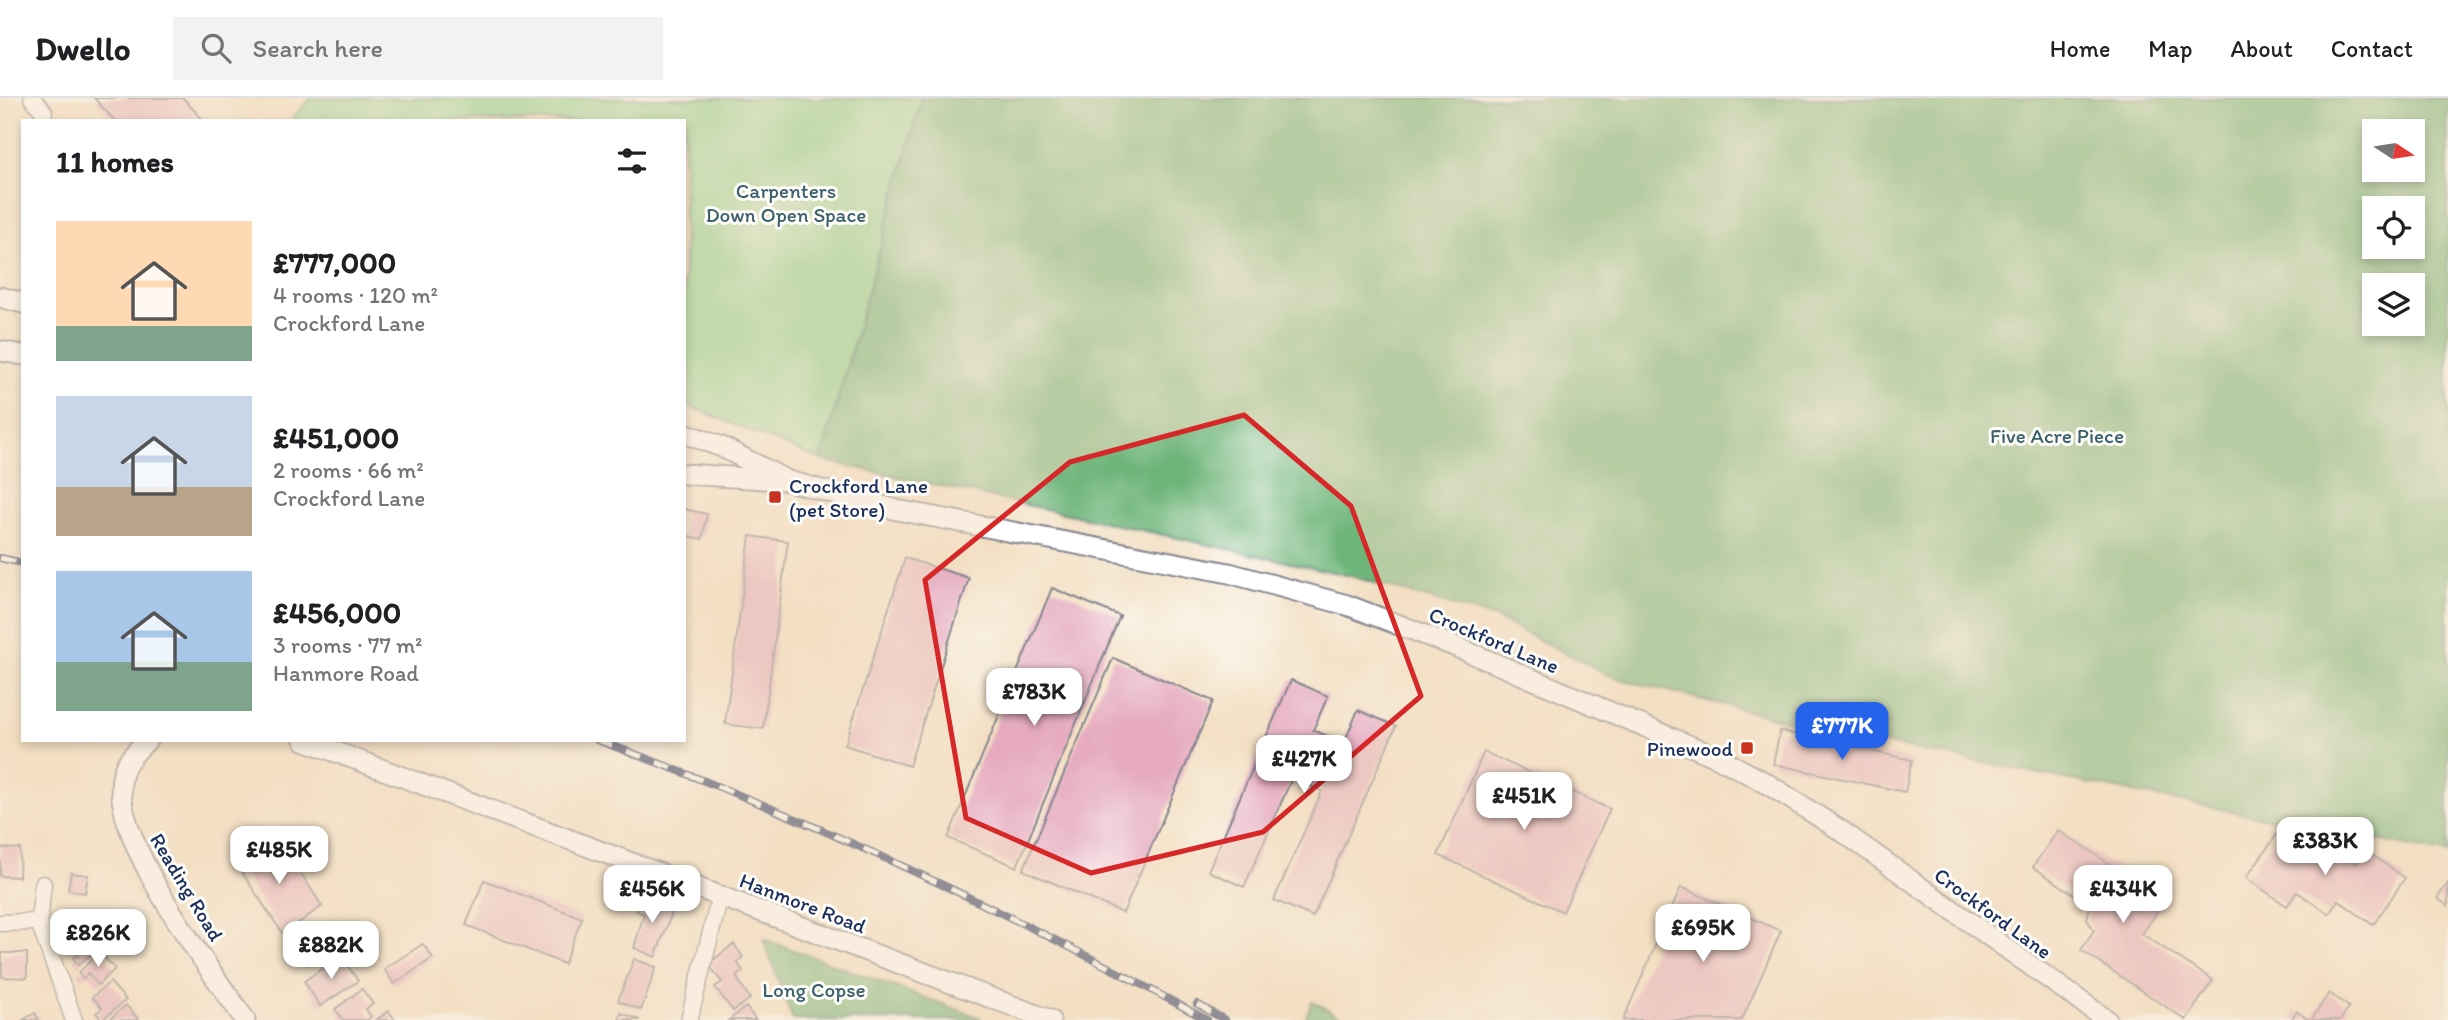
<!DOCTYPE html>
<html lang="en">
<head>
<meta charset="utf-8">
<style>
	body { margin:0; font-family:Itim,sans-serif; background:#f2f2f2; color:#202124; height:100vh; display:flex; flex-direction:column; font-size:26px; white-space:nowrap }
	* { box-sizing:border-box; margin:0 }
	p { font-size:23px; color:#757577 }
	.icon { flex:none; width:38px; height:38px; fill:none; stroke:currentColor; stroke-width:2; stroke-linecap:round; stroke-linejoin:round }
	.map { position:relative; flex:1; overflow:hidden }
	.drawer { position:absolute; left:21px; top:21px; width:665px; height:623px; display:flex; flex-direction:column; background:#fff; border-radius:0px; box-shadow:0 4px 10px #0003 }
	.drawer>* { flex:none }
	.needle { width:46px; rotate:102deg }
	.fabs { position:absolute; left:2362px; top:21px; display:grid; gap:14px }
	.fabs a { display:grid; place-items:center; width:63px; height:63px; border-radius:0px; background:#fff; box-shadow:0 4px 10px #0003; font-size:35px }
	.price { position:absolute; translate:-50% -60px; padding:0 16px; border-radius:14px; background:#fff; color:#222; font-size:23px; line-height:46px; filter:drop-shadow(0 2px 4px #0008) }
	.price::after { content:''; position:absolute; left:50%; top:42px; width:21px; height:16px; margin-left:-10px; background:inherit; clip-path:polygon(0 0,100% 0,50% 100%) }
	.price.on { background:#2563eb; color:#fff }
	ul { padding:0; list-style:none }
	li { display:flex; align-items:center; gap:21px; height:175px; padding:0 35px }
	li span { display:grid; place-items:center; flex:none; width:196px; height:140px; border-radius:0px; color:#555 }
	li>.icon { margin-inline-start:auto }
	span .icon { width:84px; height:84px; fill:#fffc; stroke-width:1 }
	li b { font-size:30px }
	h2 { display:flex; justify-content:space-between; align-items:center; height:84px; padding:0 35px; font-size:30px }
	header { display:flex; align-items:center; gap:42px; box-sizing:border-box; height:98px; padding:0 35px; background:#fff; border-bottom:2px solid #e0e0e0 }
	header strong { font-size:33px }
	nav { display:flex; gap:38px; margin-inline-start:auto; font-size:24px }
	.search { width:490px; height:63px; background:#f2f2f2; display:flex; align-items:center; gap:18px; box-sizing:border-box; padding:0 24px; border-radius:0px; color:#757577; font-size:26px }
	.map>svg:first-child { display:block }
</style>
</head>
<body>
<header>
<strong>Dwello</strong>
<div class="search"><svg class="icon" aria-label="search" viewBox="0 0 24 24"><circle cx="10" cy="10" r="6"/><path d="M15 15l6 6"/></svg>Search here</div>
<nav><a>Home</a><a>Map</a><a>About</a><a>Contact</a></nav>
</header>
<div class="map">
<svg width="2448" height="922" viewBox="0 0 2448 922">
	<rect width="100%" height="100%" fill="#fdfcf7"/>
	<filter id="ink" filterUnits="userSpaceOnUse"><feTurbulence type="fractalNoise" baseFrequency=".0143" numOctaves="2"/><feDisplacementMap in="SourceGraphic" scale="14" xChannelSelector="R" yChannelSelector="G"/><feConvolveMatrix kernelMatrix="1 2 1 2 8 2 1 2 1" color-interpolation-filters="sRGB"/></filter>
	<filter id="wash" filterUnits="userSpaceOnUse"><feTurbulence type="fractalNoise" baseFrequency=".00686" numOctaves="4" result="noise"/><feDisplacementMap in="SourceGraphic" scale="28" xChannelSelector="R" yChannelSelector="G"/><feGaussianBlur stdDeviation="1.57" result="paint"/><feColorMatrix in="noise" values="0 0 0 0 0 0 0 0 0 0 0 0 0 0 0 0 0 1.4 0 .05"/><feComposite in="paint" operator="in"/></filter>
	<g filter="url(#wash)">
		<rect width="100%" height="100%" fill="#f3dfc2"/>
		<!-- green -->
		<path fill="#88d38f" stroke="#528176" stroke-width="2" d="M311,0H922L821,362L684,306V23H290Z"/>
		<!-- forest -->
		<g fill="#6eb57a" stroke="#44726c" stroke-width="2" fill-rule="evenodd">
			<path d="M922,0H2448V756L1857,640L1615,580L1496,520L1351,478L821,362ZM2375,33H2413V72H2375ZM2375,110H2413V149H2375ZM2375,187H2413V226H2375Z"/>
			<path d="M763,841L981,920L980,922H793Z"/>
			<path d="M1312,903L1347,922H1305Z"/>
		</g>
		<g id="blocks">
			<!-- building -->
			<g fill="#e6abc0">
				<path d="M94,0H183L204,23H115Z"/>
				<path d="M684,411L707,416L702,441L684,437Z"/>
				<path d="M750,438L788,443L763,631L725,626Z"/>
				<path d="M905,460L969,480L909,668L845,647Z"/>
				<path d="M1052,490L1120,518L1017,769L948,740Z"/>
				<path d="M1113,560L1213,603L1123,815L1023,772Z"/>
				<path d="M1291,582L1328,598L1313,632L1344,645L1358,612L1396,628L1313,819L1274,802L1322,693L1292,680L1244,789L1208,773Z"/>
				<path d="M1780,633L1912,662L1905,694L1773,666Z"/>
				<path d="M1484,654L1610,711L1563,814L1438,757Z"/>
				<path d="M2058,732L2165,802L2142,836L2213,882L2186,922L2081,852L2094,832L2087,821L2090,807L2033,769Z"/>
				<path d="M2280,732L2312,755L2322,742L2356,766L2365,752L2405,780L2373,827L2338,802L2329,816L2297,794L2287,808L2246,780Z"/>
				<path d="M273,744L284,760L289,757L322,808L283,836L237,767L262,745Z"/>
				<path d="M0,750L20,751L19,779L0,778Z"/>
				<path d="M71,775L88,777L85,795L68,792Z"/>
				<path d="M484,782L582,820L564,866L466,827Z"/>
				<path d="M2448,785V808L2437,800Z"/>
				<path d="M1681,789L1781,833L1742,922H1623Z"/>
				<path d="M642,798L674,810L655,859L634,850L644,816L636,813Z"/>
				<path d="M321,828L335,851L308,867L302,858L311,852L303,839Z"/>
				<path d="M87,830L102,847L78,867L73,860L78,857L69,846Z"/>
				<path d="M423,846L433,860L394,886L384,871Z"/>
				<path d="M734,846L743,859L737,864L743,873L736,878L750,901L733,913L715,889L722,884L708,866Z"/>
				<path d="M100,854L115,871L98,887L88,875L83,881L78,875Z"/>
				<path d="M2,855H27V880L2,879Z"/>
				<path d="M341,858L358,883L320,908L304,883Z"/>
				<path d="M634,861L656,869L641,912L618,903Z"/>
				<path d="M110,884L126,902L102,922L96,915L102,910L92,899Z"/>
				<path d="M362,891L373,906L366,911L371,919L367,922H343L335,911Z"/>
				<path d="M2329,895L2349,909L2340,922H2311Z"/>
				<path d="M126,907L139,922H109Z"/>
				<path d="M746,909L756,922H729Z"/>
				<path d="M389,913L395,922H376Z"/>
				<path d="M2297,913L2309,922H2291Z"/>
				<path d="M35,915L39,922H23Z"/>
				<path d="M621,915L640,922H619Z"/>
			</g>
		</g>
	</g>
	<g filter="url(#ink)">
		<use href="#blocks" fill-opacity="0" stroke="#878790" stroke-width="2"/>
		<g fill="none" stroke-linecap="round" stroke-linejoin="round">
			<!-- minor casing -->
			<g stroke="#878790" stroke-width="19">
				<g id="minor">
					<path d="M32,0L44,14"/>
					<path d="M43,786L39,824L74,922"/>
					<path d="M0,825L39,824"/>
					<path d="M689,922L720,798"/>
				</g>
			</g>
			<!-- tertiary casing -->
			<g stroke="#878790" stroke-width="23">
				<g id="tertiary">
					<path d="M0,199L23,205"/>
					<path d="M0,253L23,257"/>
					<path d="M684,335L722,349L788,383L897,412L1229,475L1347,507L1454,548L1719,660L1766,685L1843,734L2107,922"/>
					<path d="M684,376L780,382"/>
					<path d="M147,642C140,649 131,658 126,667C96,725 212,873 245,922"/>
					<path d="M304,642L1050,922"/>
				</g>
			</g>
			<!-- minor -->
			<use href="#minor" stroke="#fff" stroke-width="16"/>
			<!-- tertiary -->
			<use href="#tertiary" stroke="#fff" stroke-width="19"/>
			<!-- rail casing -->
			<g stroke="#1b2f5e" stroke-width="8">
				<g id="rail">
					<path d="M0,460L23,465"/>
					<path d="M597,642C806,718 1012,815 1207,922"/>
					<path d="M1197,906L1225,922"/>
				</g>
			</g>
			<!-- rail -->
			<use href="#rail" stroke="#fdfcf7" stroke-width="5" stroke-dasharray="16" stroke-linecap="butt"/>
		</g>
	</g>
	<!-- marked area -->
	<path d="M0 0H2448V922H0ZM1244,317L1351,408L1421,598L1263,734L1091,775L966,720L925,482L1070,364Z" fill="#f3dfc2" fill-opacity=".55" fill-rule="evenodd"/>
	<path fill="none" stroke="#d62828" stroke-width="5" stroke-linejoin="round" d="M1244,317L1351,408L1421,598L1263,734L1091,775L966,720L925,482L1070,364Z"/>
	<!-- markers -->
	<g fill="#c8321e" stroke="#fdfcf7" stroke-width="2.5">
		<rect x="768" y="392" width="14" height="14" rx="3.5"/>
		<rect x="1740" y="643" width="14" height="14" rx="3.5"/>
	</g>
	<g text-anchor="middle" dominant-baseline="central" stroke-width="6" stroke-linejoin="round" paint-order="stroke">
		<!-- park labels -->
		<g font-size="21" fill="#3c606d" stroke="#fdfcf7">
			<text x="786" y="92">Carpenters<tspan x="786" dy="24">Down Open Space</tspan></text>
			<text x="2057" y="337">Five Acre Piece</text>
			<text x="814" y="891">Long Copse</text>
		</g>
		<!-- poi labels -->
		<g font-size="21" fill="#1b2f5e" stroke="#fdfcf7" text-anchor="start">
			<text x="789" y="387">Crockford Lane<tspan x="789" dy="24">(pet Store)</tspan></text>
			<text x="1733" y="650" text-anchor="end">Pinewood</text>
		</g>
		<!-- street labels -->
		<g font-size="21" fill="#1b2f5e" stroke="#fdfcf7">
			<text transform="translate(1494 542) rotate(23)">Crockford Lane</text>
			<text transform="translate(187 789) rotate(59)">Reading Road</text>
			<text transform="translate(803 805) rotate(21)">Hanmore Road</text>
			<text transform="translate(1993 815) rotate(36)">Crockford Lane</text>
		</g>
	</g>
</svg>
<div class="fabs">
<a><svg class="needle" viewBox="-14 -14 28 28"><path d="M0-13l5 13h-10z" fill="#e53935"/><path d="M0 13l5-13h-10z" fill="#757577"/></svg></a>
<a><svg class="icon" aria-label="locate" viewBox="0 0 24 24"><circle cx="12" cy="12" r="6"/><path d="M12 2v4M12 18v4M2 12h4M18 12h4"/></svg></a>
<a><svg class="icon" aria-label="layers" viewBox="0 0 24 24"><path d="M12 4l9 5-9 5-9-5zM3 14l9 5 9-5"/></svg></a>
</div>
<b class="price" style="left:1034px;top:630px">£783K</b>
<b class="price on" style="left:1842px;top:664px">£777K</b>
<b class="price" style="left:1304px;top:697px">£427K</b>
<b class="price" style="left:1524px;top:734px">£451K</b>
<b class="price" style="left:2325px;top:779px">£383K</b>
<b class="price" style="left:279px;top:788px">£485K</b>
<b class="price" style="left:652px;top:827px">£456K</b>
<b class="price" style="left:2123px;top:827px">£434K</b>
<b class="price" style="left:1703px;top:866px">£695K</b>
<b class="price" style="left:98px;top:871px">£826K</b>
<b class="price" style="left:331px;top:883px">£882K</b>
<section class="drawer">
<h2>11 homes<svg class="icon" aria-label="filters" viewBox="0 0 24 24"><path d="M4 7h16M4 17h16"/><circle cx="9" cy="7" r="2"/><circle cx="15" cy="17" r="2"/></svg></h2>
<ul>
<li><span style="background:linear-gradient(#ffd9b3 75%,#7fa58c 0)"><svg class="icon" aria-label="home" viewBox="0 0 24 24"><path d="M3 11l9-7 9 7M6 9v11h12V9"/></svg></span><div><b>£777,000</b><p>4 rooms · 120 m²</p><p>Crockford Lane</p></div></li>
<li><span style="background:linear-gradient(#c9d6e8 65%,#b9a48a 0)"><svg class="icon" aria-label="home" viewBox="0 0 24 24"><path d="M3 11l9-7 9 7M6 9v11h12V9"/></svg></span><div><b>£451,000</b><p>2 rooms · 66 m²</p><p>Crockford Lane</p></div></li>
<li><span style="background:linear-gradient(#a9c7e8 65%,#7fa58c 0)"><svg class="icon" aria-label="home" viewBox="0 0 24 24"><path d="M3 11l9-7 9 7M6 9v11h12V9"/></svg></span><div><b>£456,000</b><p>3 rooms · 77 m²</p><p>Hanmore Road</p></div></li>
</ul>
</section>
</div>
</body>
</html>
